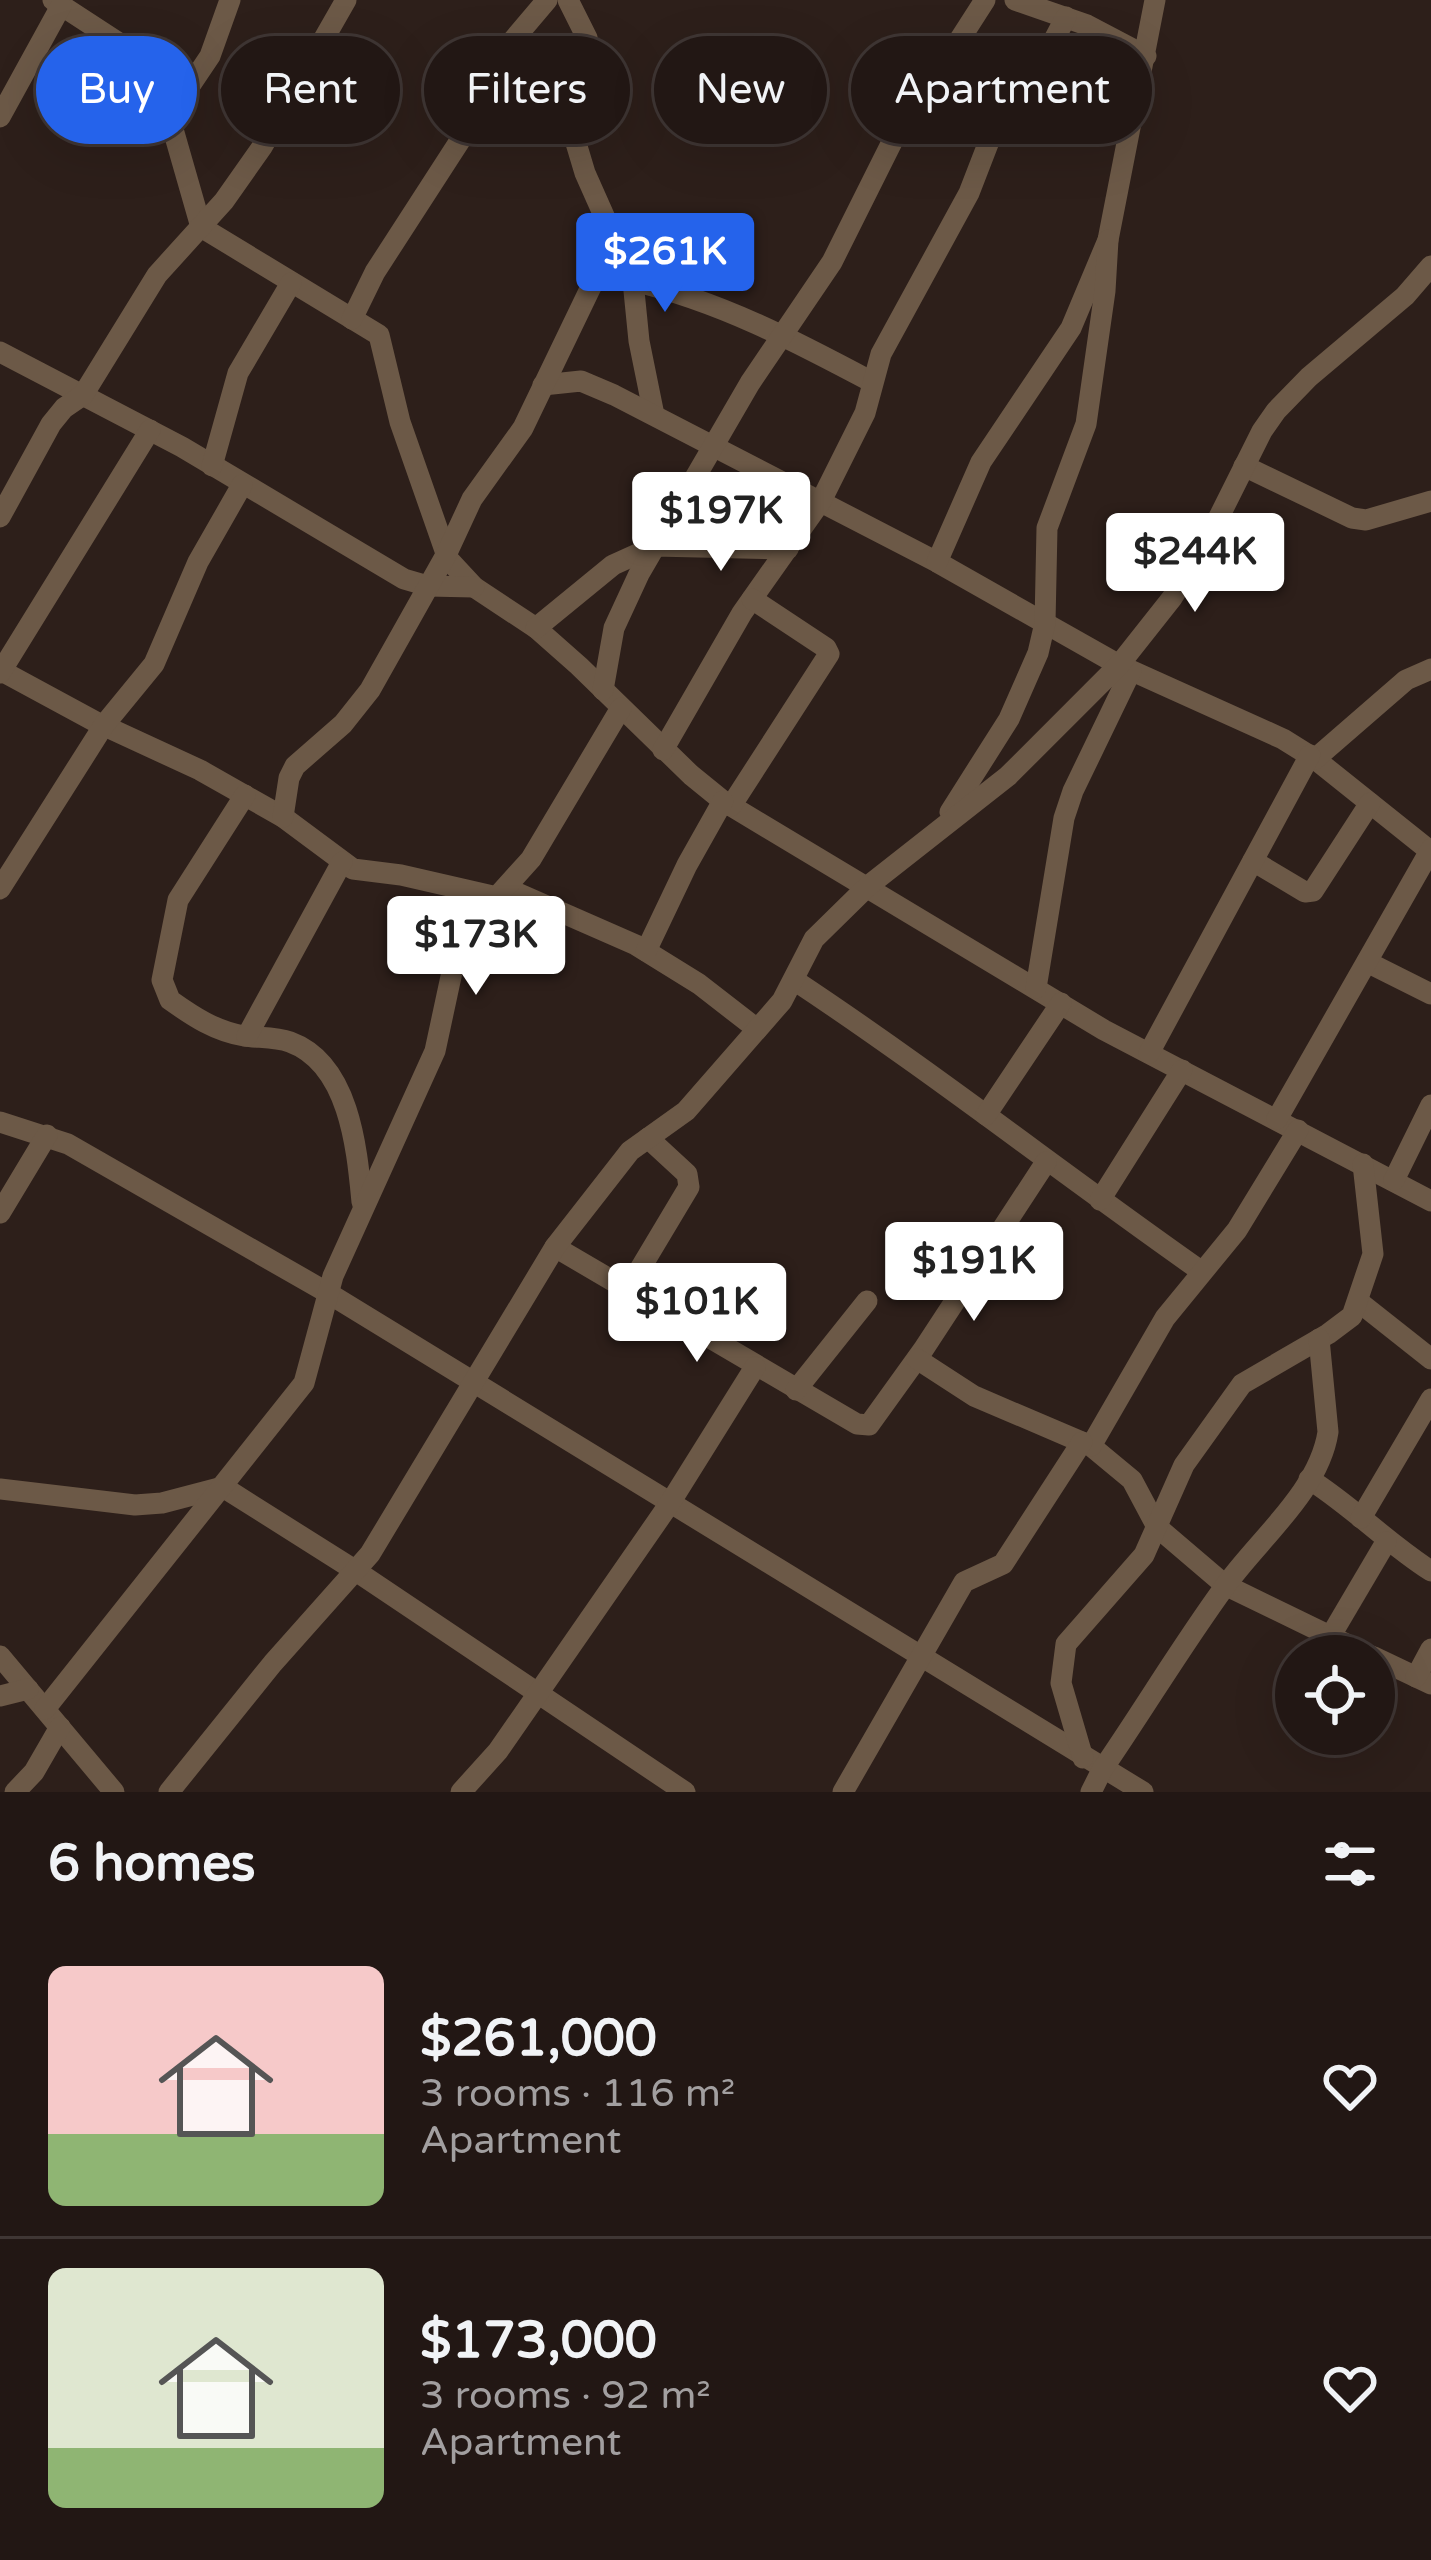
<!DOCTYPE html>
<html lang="en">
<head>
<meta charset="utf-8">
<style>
	body { margin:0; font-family:"Varela Round",sans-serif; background:#2e2422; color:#f1f3f6; height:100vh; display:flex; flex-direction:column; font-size:45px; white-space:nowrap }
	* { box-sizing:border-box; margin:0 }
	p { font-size:39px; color:#a29fa0 }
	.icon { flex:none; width:66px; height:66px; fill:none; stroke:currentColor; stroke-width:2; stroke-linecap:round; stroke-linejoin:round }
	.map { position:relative; height:1792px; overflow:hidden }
	.side { display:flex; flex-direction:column; background:#221714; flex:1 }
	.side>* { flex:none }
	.banner { position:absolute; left:36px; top:36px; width:1359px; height:108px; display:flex; gap:24px }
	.fabs { position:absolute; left:1275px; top:1635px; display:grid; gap:24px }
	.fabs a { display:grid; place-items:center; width:120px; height:120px; border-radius:50%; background:#221714; box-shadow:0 12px 48px #0002,0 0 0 3px #3f3634; font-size:60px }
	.price { position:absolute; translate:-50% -102px; padding:0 27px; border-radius:12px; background:#fff; color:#222; font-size:39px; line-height:78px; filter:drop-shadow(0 3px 6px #0008) }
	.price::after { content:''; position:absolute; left:50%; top:72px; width:36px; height:27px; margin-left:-18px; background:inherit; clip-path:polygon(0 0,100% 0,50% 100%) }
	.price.active { background:#2563eb; color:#fff }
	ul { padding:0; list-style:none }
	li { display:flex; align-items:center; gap:36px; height:300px; padding:0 48px }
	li+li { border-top:3px solid #3f3634 }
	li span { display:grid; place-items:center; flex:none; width:336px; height:240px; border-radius:18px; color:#555 }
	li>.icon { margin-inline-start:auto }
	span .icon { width:144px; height:144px; fill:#fffc; stroke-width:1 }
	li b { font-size:51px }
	h2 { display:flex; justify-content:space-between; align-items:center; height:144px; padding:0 48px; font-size:51px }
	.tag { padding:0 42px; border-radius:54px; background:#221714; box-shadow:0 12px 48px #0002,0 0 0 3px #3f3634; font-size:42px; line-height:108px }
	.tag.active { background:#2563eb; color:#fff }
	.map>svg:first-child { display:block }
</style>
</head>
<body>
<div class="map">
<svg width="1431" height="1792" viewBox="0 0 1431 1792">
	<rect width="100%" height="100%" fill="#2d1f1a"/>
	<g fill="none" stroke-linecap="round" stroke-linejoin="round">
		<!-- minor -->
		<g stroke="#6c5947" stroke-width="21">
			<path d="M53,0L139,56L158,77L201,227L379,335L400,422L448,559L474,587L536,628L579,666L691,775L723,801L1104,1030L1431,1201"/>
			<path d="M568,0L587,38L591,55L592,72L575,128L576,143L585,173L633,281L639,341L654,415"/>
			<path d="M1015,0L1087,25L1146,56"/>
			<path d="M171,114L210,56L230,0"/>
			<path d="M0,117L61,6"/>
			<path d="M633,281C719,301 795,341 872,382"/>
			<path d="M352,319L375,272L461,139L492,65L547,0"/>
			<path d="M0,352L182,447L404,579L428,586L474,587"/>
			<path d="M543,385L581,381L614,395L937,562L1119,665L1283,739L1315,759L1430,851"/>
			<path d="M212,466L238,373L291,283"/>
			<path d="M1244,466L1352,518L1366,520L1431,501"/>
			<path d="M0,517L51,424L64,408L83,395L157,275L224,201L262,147L346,0"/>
			<path d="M937,562L981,462L1071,328L1108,240L1155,0"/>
			<path d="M536,628L613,565L655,546L788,549"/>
			<path d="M0,670L96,722L200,770L283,817L353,869L401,875L497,897"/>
			<path d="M0,673L150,430"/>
			<path d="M603,690L614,628L639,574L750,383L832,262L911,104L935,78L985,0"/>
			<path d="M663,750L742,613L821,501L865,413L881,354L969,193L993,131L1037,72L1066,17"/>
			<path d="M1315,759L1406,680L1431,669"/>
			<path d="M245,795L178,900L162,980L170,1000C194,1017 215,1031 244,1036C259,1038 276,1037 290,1042C350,1064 357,1150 362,1202"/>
			<path d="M731,806L829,654L826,648L752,599"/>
			<path d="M950,812L1009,719L1038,653L1045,623L1047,528L1086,424L1105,291L1108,240"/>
			<path d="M283,817L289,778L295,766L343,724L370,690L446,555L472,499L523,428L615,237"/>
			<path d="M1253,861L1305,892L1313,891L1370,803"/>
			<path d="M506,888L636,945L699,984L757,1029"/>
			<path d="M0,889L104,725L154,664L198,562L242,485"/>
			<path d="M646,951L687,865L723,801"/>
			<path d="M1367,962L1431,994"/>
			<path d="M794,980C933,1072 1064,1175 1201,1271"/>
			<path d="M1036,988L1064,818L1073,791L1131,671"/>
			<path d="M247,1036L342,862"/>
			<path d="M1149,1053L1310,755"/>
			<path d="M986,1115L1061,1003"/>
			<path d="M1277,1119L1431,849"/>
			<path d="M0,1122L68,1144L328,1293L1143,1792"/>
			<path d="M1394,1180L1431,1105"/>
			<path d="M1100,1200L1182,1070"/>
			<path d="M0,1213L47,1135"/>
			<path d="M555,1247L857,1424L869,1425L923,1350L1046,1162"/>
			<path d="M628,1289L689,1187L687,1174L648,1138"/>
			<path d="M1359,1302L1431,1359"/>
			<path d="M917,1359L974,1396L1091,1446L1132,1480L1157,1527L1225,1585L1371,1656"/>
			<path d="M796,1390L867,1301"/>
			<path d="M1091,1446L1165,1318L1237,1230L1298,1130"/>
			<path d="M1309,1479C1352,1506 1387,1543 1431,1571"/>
			<path d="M0,1489L135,1505L162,1503L223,1487L356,1571L685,1792"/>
			<path d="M1361,1518L1431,1399"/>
			<path d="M1330,1637L1386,1542"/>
			<path d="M0,1656L114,1792"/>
			<path d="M1374,1657L1431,1684"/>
			<path d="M1416,1677L1431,1649"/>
			<path d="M0,1696L28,1689"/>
			<path d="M45,1709L304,1383L333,1276L435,1051L455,958L485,910L531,859L621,708"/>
			<path d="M1083,1758L1061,1683L1066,1644L1144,1555L1184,1465L1242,1384L1328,1334L1352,1316L1373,1254L1363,1164"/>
			<path d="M15,1792L34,1772L60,1727"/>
			<path d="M169,1792L273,1663L370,1554L555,1247L630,1151L686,1111L782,1001L814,939L868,886L1008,776L1119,665L1172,598L1206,543L1262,431L1276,411L1309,377L1405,296L1431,266"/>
			<path d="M461,1792L498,1751L670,1503L755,1367"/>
			<path d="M843,1792L964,1582L1003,1564L1082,1442"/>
			<path d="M1091,1792L1102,1770C1144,1709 1182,1645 1226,1585C1259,1539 1319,1491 1328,1432L1319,1339"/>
		</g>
	</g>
</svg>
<div class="fabs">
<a><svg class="icon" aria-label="locate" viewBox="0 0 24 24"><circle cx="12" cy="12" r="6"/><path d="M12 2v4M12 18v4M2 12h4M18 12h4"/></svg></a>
</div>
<b class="price active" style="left:665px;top:315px">$261K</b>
<b class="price" style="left:721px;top:574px">$197K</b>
<b class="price" style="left:1195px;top:615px">$244K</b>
<b class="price" style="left:476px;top:998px">$173K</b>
<b class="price" style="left:974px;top:1324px">$191K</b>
<b class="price" style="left:697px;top:1365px">$101K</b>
<div class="banner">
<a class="tag active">Buy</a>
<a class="tag">Rent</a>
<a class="tag">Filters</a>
<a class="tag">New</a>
<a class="tag">Apartment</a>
</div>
</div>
<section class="side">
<h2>6 homes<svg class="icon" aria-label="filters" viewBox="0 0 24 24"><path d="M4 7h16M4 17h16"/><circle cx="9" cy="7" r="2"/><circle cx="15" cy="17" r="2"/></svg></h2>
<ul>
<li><span style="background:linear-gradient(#f6c9c9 70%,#8fb573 0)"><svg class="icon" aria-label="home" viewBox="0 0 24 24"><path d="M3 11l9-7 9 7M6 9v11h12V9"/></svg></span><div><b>$261,000</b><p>3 rooms · 116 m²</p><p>Apartment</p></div><svg class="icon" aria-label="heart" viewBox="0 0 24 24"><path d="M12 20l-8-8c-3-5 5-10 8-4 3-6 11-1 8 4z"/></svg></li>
<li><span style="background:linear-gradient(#dfe7d0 75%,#8fb573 0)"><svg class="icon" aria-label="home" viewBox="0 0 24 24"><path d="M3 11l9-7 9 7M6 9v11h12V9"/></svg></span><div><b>$173,000</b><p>3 rooms · 92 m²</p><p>Apartment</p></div><svg class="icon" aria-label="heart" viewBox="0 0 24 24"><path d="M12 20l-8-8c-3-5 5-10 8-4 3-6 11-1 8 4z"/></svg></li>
</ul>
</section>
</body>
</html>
